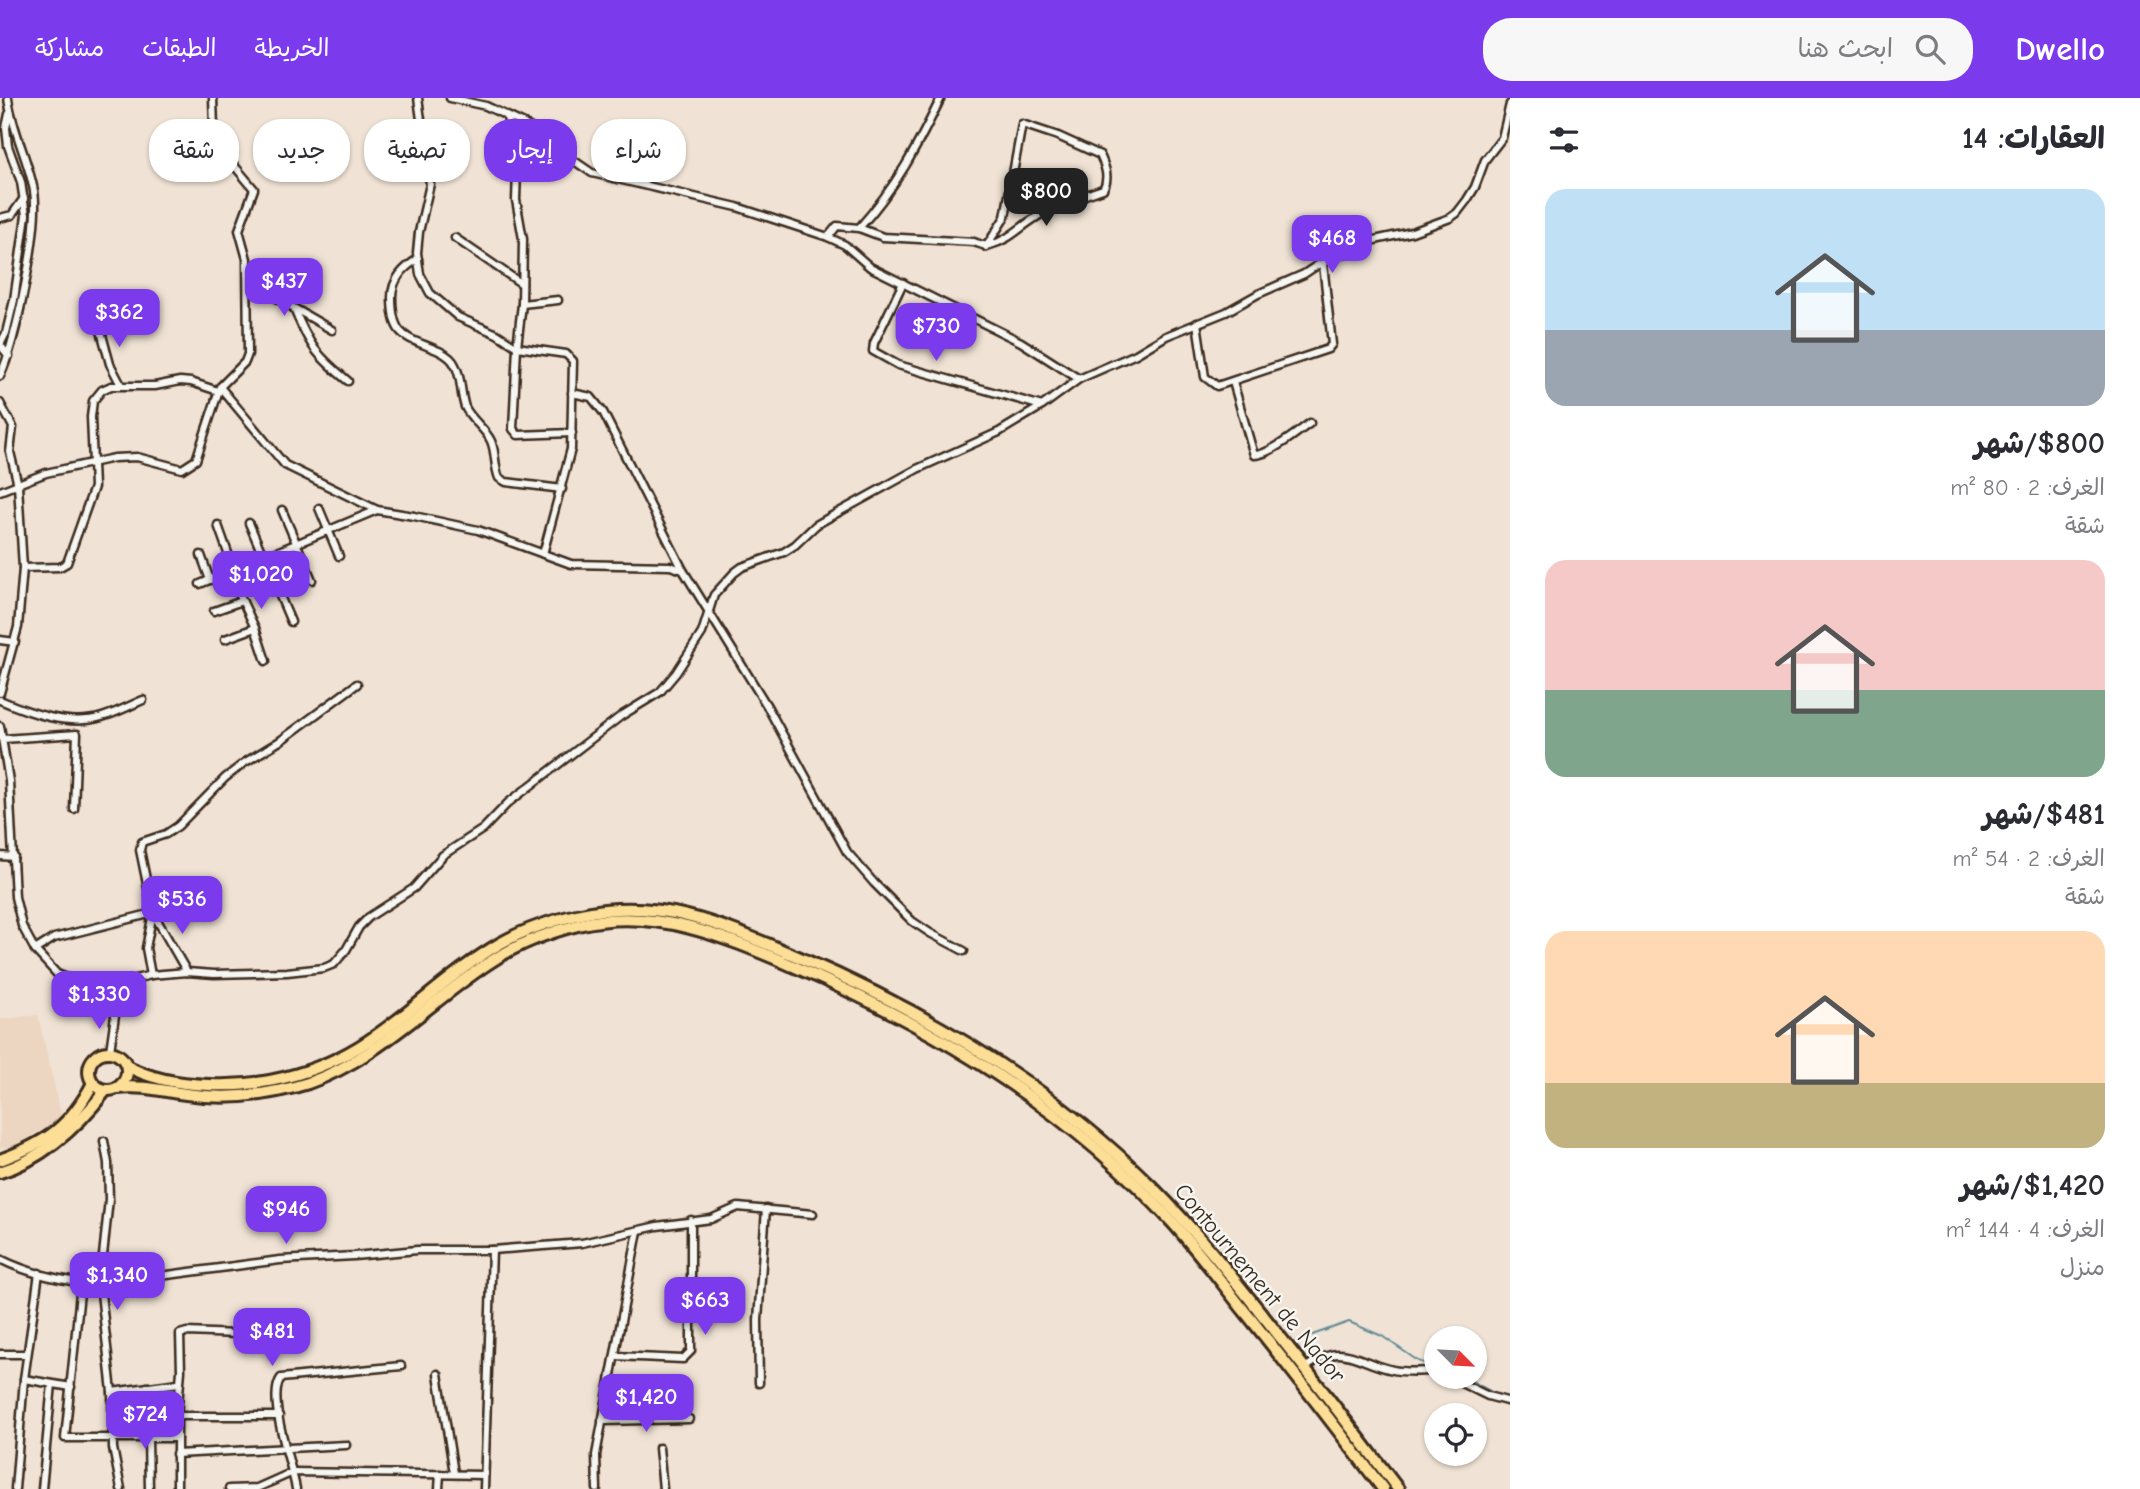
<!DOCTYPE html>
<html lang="ar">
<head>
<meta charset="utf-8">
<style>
	body { margin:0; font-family:"Comic Neue","Playpen Sans Arabic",sans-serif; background:#f7f7f7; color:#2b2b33; direction:rtl; height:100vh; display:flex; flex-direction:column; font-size:26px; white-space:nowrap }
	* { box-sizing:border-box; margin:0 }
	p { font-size:23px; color:#7c7c81 }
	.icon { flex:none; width:38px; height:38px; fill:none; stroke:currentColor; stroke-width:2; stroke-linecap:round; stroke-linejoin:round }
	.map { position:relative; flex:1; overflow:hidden; direction:ltr }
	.panel { display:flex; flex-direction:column; background:#fff; width:630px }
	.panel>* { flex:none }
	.hud { position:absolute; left:21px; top:21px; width:665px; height:63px; direction:rtl; display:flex; gap:14px }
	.needle { width:46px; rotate:114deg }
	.tools { position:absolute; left:1424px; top:1228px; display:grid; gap:14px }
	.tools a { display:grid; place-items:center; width:63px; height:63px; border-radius:50%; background:#fff; box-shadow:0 2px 5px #0004; font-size:35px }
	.price { position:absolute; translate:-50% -60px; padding:0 16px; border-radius:14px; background:#7c3aed; color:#fff; font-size:23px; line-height:46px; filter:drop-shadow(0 2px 4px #0008) }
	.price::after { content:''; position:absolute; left:50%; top:42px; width:21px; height:16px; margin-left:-10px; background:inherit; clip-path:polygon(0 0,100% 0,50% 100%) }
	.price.active { background:#222; color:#fff }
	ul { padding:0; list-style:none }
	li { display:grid; align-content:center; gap:14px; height:371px; padding:0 35px }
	li span { display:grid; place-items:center; height:217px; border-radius:21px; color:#555 }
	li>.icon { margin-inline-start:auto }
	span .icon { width:126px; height:126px; fill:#fffc; stroke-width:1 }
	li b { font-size:30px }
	h2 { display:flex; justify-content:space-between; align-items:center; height:84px; padding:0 35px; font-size:30px }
	.chip { padding:0 24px; border-radius:28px; background:#fff; box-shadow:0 2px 5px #0004; font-size:24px; line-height:63px }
	.chip.active { background:#7c3aed; color:#fff }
	header { display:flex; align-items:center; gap:42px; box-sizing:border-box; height:98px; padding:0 35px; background:#7c3aed; color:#fff }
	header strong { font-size:33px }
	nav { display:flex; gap:38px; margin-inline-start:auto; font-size:24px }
	.search { width:490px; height:63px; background:#f7f7f7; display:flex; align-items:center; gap:18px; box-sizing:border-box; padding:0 24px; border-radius:28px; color:#7c7c81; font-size:26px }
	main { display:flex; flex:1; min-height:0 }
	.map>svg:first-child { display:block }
</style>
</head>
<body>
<header>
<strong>Dwello</strong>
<div class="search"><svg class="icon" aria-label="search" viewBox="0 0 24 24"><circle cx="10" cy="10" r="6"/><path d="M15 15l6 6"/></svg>ابحث هنا</div>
<nav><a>الخريطة</a><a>الطبقات</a><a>مشاركة</a></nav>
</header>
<main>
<section class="panel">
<h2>العقارات: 14<svg class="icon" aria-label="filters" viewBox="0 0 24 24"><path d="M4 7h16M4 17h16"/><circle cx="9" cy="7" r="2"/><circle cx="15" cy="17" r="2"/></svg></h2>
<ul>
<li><span style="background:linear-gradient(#bfe0f5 65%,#9aa5b1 0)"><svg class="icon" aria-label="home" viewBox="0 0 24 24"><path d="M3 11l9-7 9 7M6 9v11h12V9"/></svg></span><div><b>$800/شهر</b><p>الغرف: 2 · 80 m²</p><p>شقة</p></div></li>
<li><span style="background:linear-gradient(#f6c9c9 60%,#7fa58c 0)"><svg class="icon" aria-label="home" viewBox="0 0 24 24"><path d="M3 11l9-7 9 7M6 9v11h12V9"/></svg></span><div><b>$481/شهر</b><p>الغرف: 2 · 54 m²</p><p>شقة</p></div></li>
<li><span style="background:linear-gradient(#ffd9b3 70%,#c2b280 0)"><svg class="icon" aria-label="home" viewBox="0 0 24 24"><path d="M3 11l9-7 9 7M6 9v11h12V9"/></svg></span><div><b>$1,420/شهر</b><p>الغرف: 4 · 144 m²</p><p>منزل</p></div></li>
</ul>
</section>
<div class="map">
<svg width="1510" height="1391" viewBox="0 0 1510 1391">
	<rect width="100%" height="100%" fill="#f0e3d5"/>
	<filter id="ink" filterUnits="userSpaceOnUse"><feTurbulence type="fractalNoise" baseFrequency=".0143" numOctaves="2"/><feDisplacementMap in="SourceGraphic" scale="14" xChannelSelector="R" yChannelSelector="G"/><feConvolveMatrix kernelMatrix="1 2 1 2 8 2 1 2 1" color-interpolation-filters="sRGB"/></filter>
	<g filter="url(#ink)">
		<!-- built -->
		<path fill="#ecd6c1" d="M38,917L62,1020L13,1049L0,1050V921Z"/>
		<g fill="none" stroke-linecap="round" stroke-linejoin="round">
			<!-- stream -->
			<g stroke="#668c95" stroke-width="2">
				<path d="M1301,1241L1349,1224L1382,1238L1418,1263L1437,1269"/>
				<path d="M1464,1279L1499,1298"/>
			</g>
			<!-- minor casing -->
			<g stroke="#3b2a1e" stroke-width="11">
				<g id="minor">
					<path d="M418,0L430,86L419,134L417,155L420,176L430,195L458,219L497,236L517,249L566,256L573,263L571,351L543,456"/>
					<path d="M450,0L486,8L524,26L561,47L573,62L592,75L737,109L828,139L845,147L870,169L1021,244L1079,281"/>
					<path d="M507,19L517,72L516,102L523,141L522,206L517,249L513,331L518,337L572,335"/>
					<path d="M0,120L12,117L24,100"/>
					<path d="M859,130C897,88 916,51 941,0"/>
					<path d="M828,139L837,128L859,130L883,139L974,144C980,146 984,149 990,147C1007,143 1018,131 1032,122C1053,107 1080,99 1103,91C1110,80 1105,68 1100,57L1058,38L1022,26L1005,119L986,149"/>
					<path d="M455,140L522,186"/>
					<path d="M418,161C404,169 392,182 392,199C392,240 405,238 439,253C445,256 452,260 455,267C462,279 460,295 465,309C471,322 485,330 491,343C496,354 494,368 499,380L506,384L562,391"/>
					<path d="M249,184L332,232"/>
					<path d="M903,185L874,245L873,253L898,267L1042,308"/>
					<path d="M522,206L558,202"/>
					<path d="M294,211C310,248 316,257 348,283"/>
					<path d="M98,222L110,266L121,287"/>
					<path d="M1197,225L1205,279L1217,288L1328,251L1332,246L1323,166"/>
					<path d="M9,258L0,247L6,235L14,202L26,117L21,84L8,48L6,30L9,16"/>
					<path d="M0,278C16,245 40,128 34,93C28,61 12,32 8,0"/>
					<path d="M1233,284L1254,357C1268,358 1298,334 1310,325"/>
					<path d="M220,289L285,367L377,412L414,418L478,432L571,466L670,468L683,472L767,608L847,754L874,785L912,823L930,835L964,853"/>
					<path d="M572,295L591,299L603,314L683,472"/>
					<path d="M0,305L13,329L10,354L18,387L23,470L18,529L0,595"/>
					<path d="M0,393L46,375L114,360L137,359L182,371L196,362L220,289L245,264L248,256L247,161L239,132L254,91L222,53L214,30L213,0"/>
					<path d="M319,410L339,458"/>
					<path d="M282,412L312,482"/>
					<path d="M249,425L291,524"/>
					<path d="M218,427L234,472"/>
					<path d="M201,457L210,482"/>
					<path d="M23,470L60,469L67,465L94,389L91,319L93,303L102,292L111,288H155L180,283L191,284L218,293"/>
					<path d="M229,474L255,530L266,563"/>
					<path d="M200,486L377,412"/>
					<path d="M214,513L242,503"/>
					<path d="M225,541L255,530"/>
					<path d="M0,542L15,544"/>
					<path d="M0,602C30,615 69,629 102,619C116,615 129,608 143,602"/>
					<path d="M0,628L9,683L15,799L22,828L35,852L57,876L75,883L106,887L116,890L118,896L110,953"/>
					<path d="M3,641L77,636L74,711"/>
					<path d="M0,758L14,759"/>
					<path d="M35,852L54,840L153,815L187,874"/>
					<path d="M151,877L146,850L153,815L140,752L142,744L166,736L178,728L225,680L244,665L280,643L357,586"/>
					<path d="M116,890L128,883L151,877L187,874L214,876L287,874L324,870L334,866L346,852L359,829L369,819L414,790L443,757L483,731L508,705L621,618L660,594L676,575L702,535L714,497L734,475L742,469L784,454L795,447L816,427L830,419L917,371L999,334L1042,308L1079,281L1136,256L1166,238L1226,214L1258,196L1304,176L1316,168L1370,143L1412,134L1450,120L1457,115L1467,102L1475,89L1485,62L1502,40L1510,6"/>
					<path d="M104,1043L108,1065L109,1101L100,1186L112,1294L113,1350L121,1391"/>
					<path d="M0,1161C30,1176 67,1184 100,1186L280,1162L354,1158L417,1152H492L582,1145L657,1128L711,1121L738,1109L813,1116"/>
					<path d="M81,1185L65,1340H177"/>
					<path d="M0,1256H27"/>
					<path d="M615,1258L683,1261L691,1253V1122"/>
					<path d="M1305,1270C1344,1242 1352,1263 1393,1272C1408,1275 1421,1273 1437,1273"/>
					<path d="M438,1276L454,1375"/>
					<path d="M1449,1279L1488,1298L1510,1304"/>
					<path d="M24,1281L71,1289"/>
					<path d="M759,1285L758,1222L766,1111"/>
					<path d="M147,1289L149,1391"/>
					<path d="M112,1294L179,1285"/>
					<path d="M177,1318H279"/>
					<path d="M602,1323L689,1321"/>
					<path d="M659,1350L663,1391"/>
					<path d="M176,1356L346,1347"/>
					<path d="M15,1391L24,1281L39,1175"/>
					<path d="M42,1391L52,1286"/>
					<path d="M177,1391V1318L181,1273L180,1236L187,1234L237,1236"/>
					<path d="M229,1391L257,1390L293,1374L484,1377"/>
					<path d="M296,1391C292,1366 266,1300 281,1280L401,1268"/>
					<path d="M439,1391L440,1376"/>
					<path d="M484,1391L492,1152"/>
					<path d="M597,1391L596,1357L638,1133"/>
				</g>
			</g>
			<!-- trunk casing -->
			<g stroke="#3b2a1e" stroke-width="16">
				<g id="trunk">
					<circle cx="108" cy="973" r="19"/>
					<path d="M127,968C152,982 180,986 209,987C269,990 328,972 377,937C419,908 456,871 501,845C526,831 554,822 581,816C662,798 726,829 798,859C929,915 1052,989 1153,1090C1194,1131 1229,1175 1265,1220C1310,1276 1354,1333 1398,1391"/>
					<path d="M118,990C142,987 163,993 186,996C227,1002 270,997 308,985C377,961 427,906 487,866C515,847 546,835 578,827C654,808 725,839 793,868C935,929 1069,1011 1173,1125C1199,1154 1222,1185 1246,1215C1293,1273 1338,1332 1383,1391"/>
					<path d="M0,1062C46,1045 70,1029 93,985"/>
					<path d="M0,1074C43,1061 79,1027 106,992"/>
				</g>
			</g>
			<!-- minor -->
			<use href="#minor" stroke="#f6f6f2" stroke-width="6"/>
			<!-- trunk -->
			<use href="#trunk" stroke="#fcde96" stroke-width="10"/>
		</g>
	</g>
	<g text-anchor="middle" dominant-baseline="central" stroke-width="5" stroke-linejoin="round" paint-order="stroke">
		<!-- street labels -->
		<g font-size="23" fill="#3b2a1e" stroke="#f6f6f2">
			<text transform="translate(1260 1185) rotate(50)">Contournement de Nador</text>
		</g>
	</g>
</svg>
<div class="tools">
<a><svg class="needle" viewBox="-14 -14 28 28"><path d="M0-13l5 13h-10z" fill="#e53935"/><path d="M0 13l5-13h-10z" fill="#7c7c81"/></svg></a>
<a><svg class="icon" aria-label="locate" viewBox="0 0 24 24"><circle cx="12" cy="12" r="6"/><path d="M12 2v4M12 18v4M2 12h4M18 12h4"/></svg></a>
</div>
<b class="price active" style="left:1046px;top:130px">$800</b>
<b class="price" style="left:1332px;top:177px">$468</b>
<b class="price" style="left:284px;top:220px">$437</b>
<b class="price" style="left:119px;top:251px">$362</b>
<b class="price" style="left:936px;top:265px">$730</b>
<b class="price" style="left:261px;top:513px">$1,020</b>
<b class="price" style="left:182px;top:838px">$536</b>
<b class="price" style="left:99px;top:933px">$1,330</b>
<b class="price" style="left:286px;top:1148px">$946</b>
<b class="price" style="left:117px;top:1214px">$1,340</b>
<b class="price" style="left:705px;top:1239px">$663</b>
<b class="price" style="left:272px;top:1270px">$481</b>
<b class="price" style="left:646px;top:1336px">$1,420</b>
<b class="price" style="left:145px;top:1353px">$724</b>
<div class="hud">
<a class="chip">شراء</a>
<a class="chip active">إيجار</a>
<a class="chip">تصفية</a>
<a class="chip">جديد</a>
<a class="chip">شقة</a>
</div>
</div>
</main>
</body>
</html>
